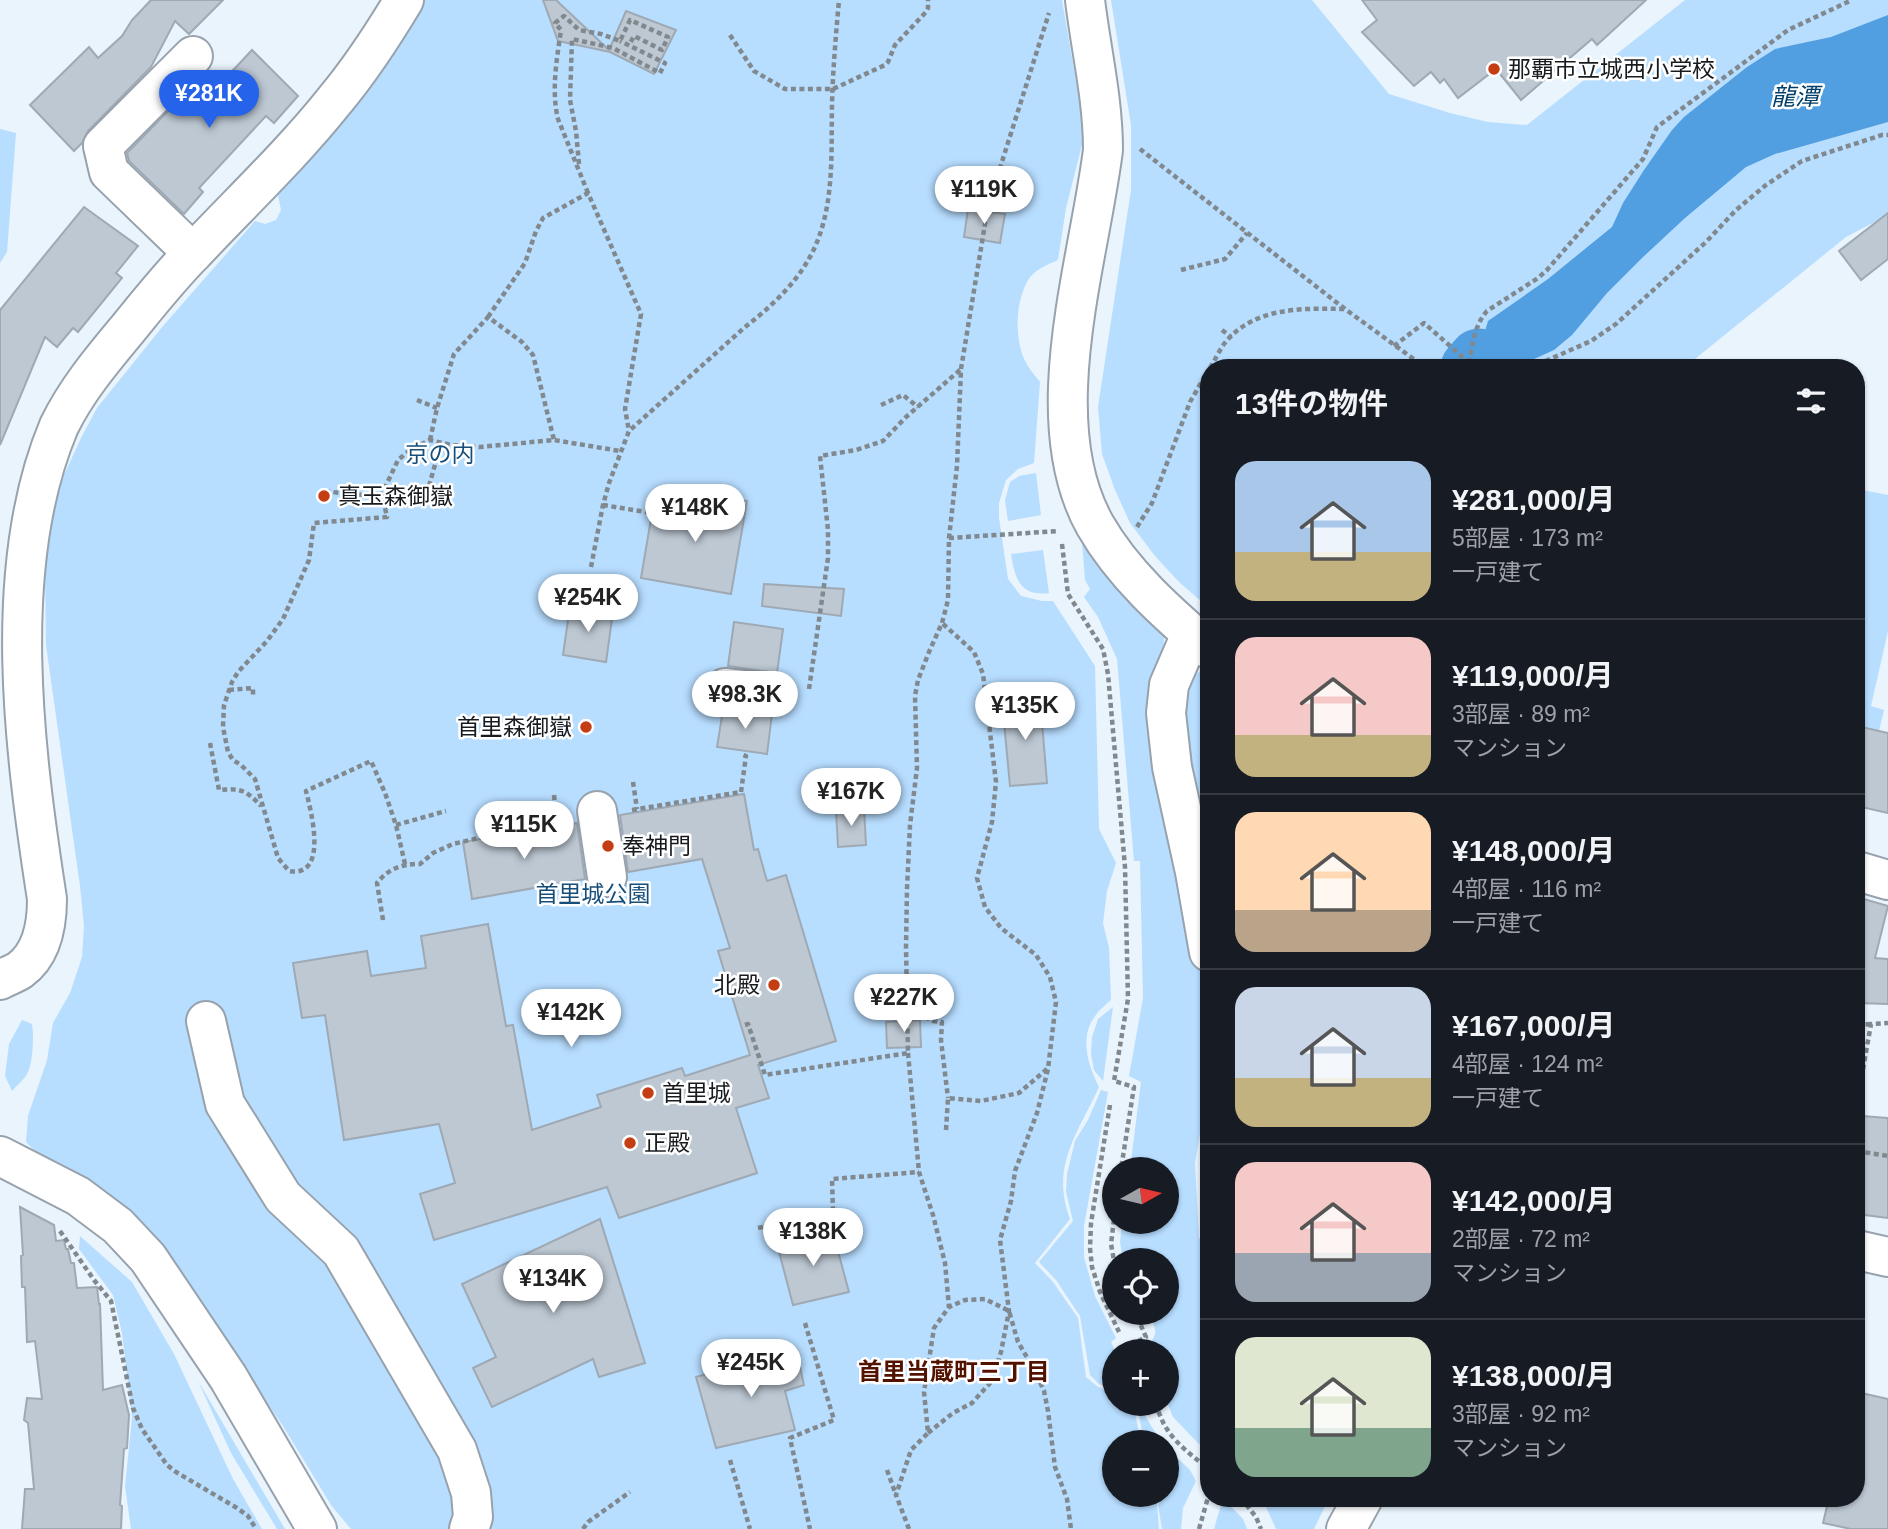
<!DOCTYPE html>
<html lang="ja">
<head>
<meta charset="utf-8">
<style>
	body { margin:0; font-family:Arial,"Noto Sans JP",sans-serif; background:#20242c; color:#f1f3f6; height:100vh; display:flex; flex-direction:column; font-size:26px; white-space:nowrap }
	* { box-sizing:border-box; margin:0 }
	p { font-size:23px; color:#9ea1a6 }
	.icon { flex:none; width:38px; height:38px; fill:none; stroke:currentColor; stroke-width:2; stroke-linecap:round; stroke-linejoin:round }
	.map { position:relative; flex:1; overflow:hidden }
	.details { position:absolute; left:1200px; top:359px; width:665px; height:1148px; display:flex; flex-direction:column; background:#171b24; border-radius:28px; box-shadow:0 2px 5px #0004 }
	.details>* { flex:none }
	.needle { width:46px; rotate:82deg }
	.buttons { position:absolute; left:1102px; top:1157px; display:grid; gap:14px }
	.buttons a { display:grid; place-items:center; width:77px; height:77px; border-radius:50%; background:#171b24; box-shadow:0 2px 5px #0004; font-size:35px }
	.price { position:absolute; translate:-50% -60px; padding:0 16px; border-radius:24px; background:#fff; color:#222; font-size:23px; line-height:46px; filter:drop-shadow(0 2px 4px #0008) }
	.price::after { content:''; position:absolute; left:50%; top:42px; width:21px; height:16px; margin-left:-10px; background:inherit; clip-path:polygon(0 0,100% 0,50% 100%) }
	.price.current { background:#2563eb; color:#fff }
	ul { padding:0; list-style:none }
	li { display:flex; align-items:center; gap:21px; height:175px; padding:0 35px }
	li+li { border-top:2px solid #363941 }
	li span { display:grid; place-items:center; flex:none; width:196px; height:140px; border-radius:21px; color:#555 }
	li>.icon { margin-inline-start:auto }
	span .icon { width:84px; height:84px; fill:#fffc; stroke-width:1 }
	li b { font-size:30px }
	h2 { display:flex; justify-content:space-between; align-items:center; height:84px; padding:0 35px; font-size:30px }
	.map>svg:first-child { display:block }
</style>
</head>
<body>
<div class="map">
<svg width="1888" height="1529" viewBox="0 0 1888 1529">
	<rect width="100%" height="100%" fill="#eaf4fd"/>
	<!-- green -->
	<g fill="#b7ddff">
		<path d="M425,0H1062L1085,133L1066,208L1058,260C1047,265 1033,270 1027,282C1015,305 1015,336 1024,359C1028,367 1034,375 1040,382L1034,463L1018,469L1006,480L999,503V518L1008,579L1021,596L1042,601H1053L1095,666L1099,829L1116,863L1107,891L1103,923L1109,948L1111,1000C1105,1005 1099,1010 1095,1016C1079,1037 1088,1066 1099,1087C1078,1133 1050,1166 1070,1219L1035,1263L1053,1282L1078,1318L1086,1377L1098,1387L1115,1394V1404H1133L1141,1442H1115V1494L1160,1495L1157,1504L1159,1529H351L331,1505L283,1426L241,1365L26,1142L28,1116L47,1060L53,1023L70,993L82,957L84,926L80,886L46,645L45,568L52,513L64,475L81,438L97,408L163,326L255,221L265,224L276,220L281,210L278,195L353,109Z"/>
		<path d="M1111,0H1312L1389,94L1450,113L1488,122L1527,125L1685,0H1888V215L1846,237L1685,367L1209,368V608L1179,582L1155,556L1130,523L1115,490L1102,454L1098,407L1131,190V125Z"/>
		<path d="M0,129L16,133L7,252L0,263Z"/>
		<path d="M1036,473L1041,515L1008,521L1005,500L1010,482L1019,476Z"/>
		<path d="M1857,489L1888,495V631L1871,706L1884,710L1879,731L1857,726Z"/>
		<path d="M1081,529L1165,635L1162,655L1209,1044V1080L1195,1163L1199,1238L1209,1246V1444H1199L1173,1417L1167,1402V1351H1147L1146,1349C1159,1332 1157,1331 1148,1313L1167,1312V1260H1123L1120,1242L1122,1222H1167V1169H1130L1141,1082L1129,1076L1143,998L1140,861H1134L1117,659L1098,617L1084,597L1090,589L1085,580Z"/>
		<path d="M1043,550L1049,593C1020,597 1015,579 1011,554Z"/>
		<path d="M1202,670L1209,671V876L1176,698L1186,681Z"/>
		<path d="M1113,1007L1103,1081L1094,1070L1091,1054L1092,1037L1098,1019Z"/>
		<path d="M22,1020L32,1024C34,1036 33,1062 28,1072C25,1079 17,1085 12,1091L5,1076L9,1044Z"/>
		<path d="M1101,1090L1108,1092L1084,1226V1257L1095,1296L1116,1338L1111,1342L1115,1351V1389L1099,1384L1090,1375L1080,1316L1056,1280L1039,1262L1073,1221L1066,1192L1067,1174L1075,1141L1088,1120Z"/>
		<path d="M80,1236L132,1282L174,1354L233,1479L262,1529H131L125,1486L132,1418L122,1333L113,1295L79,1249Z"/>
		<path d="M198,1381L285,1529H277L231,1453Z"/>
		<path d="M1137,1404H1138L1161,1442H1144Z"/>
		<path d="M1167,1448L1190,1470L1196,1481L1183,1508L1181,1529H1162L1158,1505L1163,1495L1167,1494V1485L1170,1479L1167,1476Z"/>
		<path d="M1223,1498L1243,1519L1247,1529H1214Z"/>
		<path d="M1262,1498H1329L1314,1529H1276Z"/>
	</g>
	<!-- water -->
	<path fill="#519fe0" d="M1888,15V122L1775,154L1746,167L1685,218L1642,258L1607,293L1572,335L1554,350L1516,367H1485L1479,359V351L1488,321L1548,279L1612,227L1623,203L1644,170L1672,130L1684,117L1747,67L1775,49L1831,37Z"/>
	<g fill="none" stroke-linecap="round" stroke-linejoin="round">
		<!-- river -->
		<path stroke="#519fe0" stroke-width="61" d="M1471,368L1479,359"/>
	</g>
	<!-- building -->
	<g fill="#bdc8d3" stroke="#9ea9b4" stroke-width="2">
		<path d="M151,0H223L189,34L175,21L151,67L88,131L82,143L74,151L30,105L89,47L98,58L122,36L132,20Z"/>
		<path d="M543,0H556L609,50L626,11L676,30L654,74L610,52L558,41Z"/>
		<path d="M1362,0H1646L1597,45L1592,39L1521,100L1496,69L1458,98L1444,79L1440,83L1431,72L1414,86L1362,32L1377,20Z"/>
		<path d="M252,50L298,96L274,123L266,116L199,188L203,192L184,214L129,161L127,153L175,104L180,109L214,75L222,82Z"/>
		<path d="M84,207L138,246L116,273L122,278L78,332L73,328L57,347L45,337L0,445V310Z"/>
		<path d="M968,209L1005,214L1000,243L964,237Z"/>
		<path d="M1888,213V259L1861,280L1839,251Z"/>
		<path d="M708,494L747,501L731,594L641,578L654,501L705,511Z"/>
		<path d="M764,584L844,589L841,616L762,606Z"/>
		<path d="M570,606L613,612L606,662L563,655Z"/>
		<path d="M734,622L783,629L777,673L728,666Z"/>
		<path d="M1040,698L1047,783L1010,786L1002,701Z"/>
		<path d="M723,710L772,714L767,754L717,747Z"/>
		<path d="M1857,726L1888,733V813L1857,806Z"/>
		<path d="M744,794L754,850L758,849L767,881L786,875L836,1041L758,1065L769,1098L736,1108L757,1173L619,1218L607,1187L434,1240L420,1194L455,1183L439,1124L344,1140L325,1015L302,1018L293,963L367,951L371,976L426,968L421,936L488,924L506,1026L513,1025L532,1130L601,1107L597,1095L682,1068L685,1076L750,1055L718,951L730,948L702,859L628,872L620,815Z"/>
		<path d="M864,808L866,845L838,847L836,810Z"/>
		<path d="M577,823L585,879L472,899L463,842Z"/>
		<path d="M1857,897L1888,906L1875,958L1888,959V1004L1857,1003Z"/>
		<path d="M920,1020L921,1047L887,1048L886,1022Z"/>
		<path d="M1862,1116L1888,1118V1218L1857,1214V1143Z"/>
		<path d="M20,1207L54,1225L56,1241L64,1240L66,1249H68L71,1263H74L77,1288L97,1287L99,1304H100L103,1390L122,1385L129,1415L127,1448L124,1449L120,1505L122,1506L121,1529H22L25,1489H34L28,1423L24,1420L27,1398L42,1399L35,1341L27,1342L25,1287H22L21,1256L23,1255Z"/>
		<path d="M600,1219L645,1363L599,1377L593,1359L492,1407L473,1368L496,1357L462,1284Z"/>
		<path d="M832,1229L849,1292L793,1305L777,1244Z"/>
		<path d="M796,1349L804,1385L785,1391L795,1430L716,1448L696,1377Z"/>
		<path d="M1857,1392L1888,1399V1529H1851L1823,1523L1829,1498H1857Z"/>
	</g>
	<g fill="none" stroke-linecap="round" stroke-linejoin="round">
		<!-- minor casing -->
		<g stroke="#97a2ad" stroke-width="42">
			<g id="minor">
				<path d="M1085,0C1091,50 1103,99 1103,150C1089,262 1036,420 1095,525C1123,574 1167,613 1209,649"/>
				<path d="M193,56L103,146L109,172L193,253"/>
				<path d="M1191,634L1169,685L1166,713L1172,767L1195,872L1209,952"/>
				<path d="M725,688L771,693"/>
				<path d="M597,811L607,877"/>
				<path d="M0,980C7,976 14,974 20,970C42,954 47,924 47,899C24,750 0,566 59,426C76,391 101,361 126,331C148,304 170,276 195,251C242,201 292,154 335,100C361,69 383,35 404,0"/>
				<path d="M206,1021L225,1104L283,1197L341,1251L457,1450L471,1493L473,1517L469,1529"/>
				<path d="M0,1156L78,1196L118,1226L148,1258L228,1377L317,1529"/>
				<path d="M1857,1250L1888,1257"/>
				<path d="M1346,1529L1363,1498"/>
			</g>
		</g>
		<!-- major casing -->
		<g stroke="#97a2ad" stroke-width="42">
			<path id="major" d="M1857,871L1888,880"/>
		</g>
		<!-- path -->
		<g stroke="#81888e" stroke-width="4.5" stroke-dasharray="5 3.5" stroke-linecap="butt">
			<path d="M730,35L754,71L785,89H833L885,65L888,62L895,45L926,12L928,8V0"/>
			<path d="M1140,149L1345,309L1426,368"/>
			<path d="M579,164L576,131L570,100L572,39L613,48L660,73L665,63L620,41"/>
			<path d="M588,193L558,119C551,90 557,58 561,30L555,23L564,16L579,30L601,34L620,41L630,20L668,37L662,50L634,36L629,45"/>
			<path d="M1181,270L1225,259L1247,233"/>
			<path d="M488,317L525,263L536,231L543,218L588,193L641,314L625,409L629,431"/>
			<path d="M1222,330L1231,337"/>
			<path d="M1394,346L1424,323L1475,368"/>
			<path d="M1469,363C1472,345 1475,324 1487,311L1538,278L1547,270L1643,159L1657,127L1788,30L1852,0"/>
			<path d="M1210,368C1215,360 1219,351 1224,344C1253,307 1301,308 1344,309"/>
			<path d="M1530,368L1591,341L1616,324L1706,242L1736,210L1766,185L1802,161L1882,135H1888"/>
			<path d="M417,400L437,408"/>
			<path d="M881,405L903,395L918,407"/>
			<path d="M430,440L437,408L454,354L488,317L522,342L533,355L554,440"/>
			<path d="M429,486L441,443"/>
			<path d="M325,491L355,495L382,494"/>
			<path d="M603,505L652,513"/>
			<path d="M1137,527L1152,503L1190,402L1209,369"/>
			<path d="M949,538L1059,531"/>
			<path d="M1062,544L1068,594L1103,649L1108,674L1125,867L1128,999L1114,1081L1134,1087L1121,1169"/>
			<path d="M591,567L603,505L609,483L629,431L745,327C771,307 798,282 813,251C835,206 831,152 832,103C833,68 836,34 839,0"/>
			<path d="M809,689L828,558V530L820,456L856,450L883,441L906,417L960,370"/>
			<path d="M229,690L253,688V695"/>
			<path d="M210,743L219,790C241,788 246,790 261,806"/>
			<path d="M633,782L637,809"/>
			<path d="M554,795L557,822"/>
			<path d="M632,810L741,792L746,756L741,754"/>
			<path d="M396,825L446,811"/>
			<path d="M405,864L396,825L385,793L371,761L306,791C311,811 329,878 289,871L278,858L255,779L241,765L233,760L228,752L223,727L224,705L232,682L238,672L267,641L283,619L309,560L314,523L387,517L382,494L398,460L410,450L430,440L451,445L480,447L554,440L620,451"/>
			<path d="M383,920L377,883C389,868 402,864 420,864L433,853L453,844L517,829L564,821"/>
			<path d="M907,1001L929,1006L925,1017L933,1021L942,1022L941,1040L948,1098"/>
			<path d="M745,1025L748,1024L765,1075L908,1053L906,947L907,889L910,825L917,768L915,696L918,680L929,652L942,623L948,600L949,538L957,466L961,369L988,206L1049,13"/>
			<path d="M1857,1025L1871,1024"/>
			<path d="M908,1053L919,1172L933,1215L945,1263L949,1307"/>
			<path d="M1857,1103L1871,1024L1888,1023"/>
			<path d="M1110,1105L1091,1223L1090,1248L1092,1267L1100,1292L1119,1332"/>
			<path d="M946,1130L948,1098L981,1101L1019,1093L1047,1069"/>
			<path d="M1857,1151L1888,1156"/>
			<path d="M1115,1211L1111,1244L1115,1266"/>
			<path d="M758,1228L833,1211L832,1179L919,1172"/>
			<path d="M60,1231L94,1280L111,1301L133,1408L142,1429L167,1465L176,1472L237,1508L248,1516L256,1529"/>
			<path d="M805,1323L834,1420L790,1438L810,1529"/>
			<path d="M1129,1351L1127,1347L1146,1337L1135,1312"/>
			<path d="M1155,1404C1159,1412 1162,1422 1167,1429C1177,1445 1195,1458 1209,1469"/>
			<path d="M928,1433L953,1413L972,1403L991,1382L1001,1352L1009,1311L1000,1240L1011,1201L1015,1171L1037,1113L1048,1069L1056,1002L1050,977L1036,955L1001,928L985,907L977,878L992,822L996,782L983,674L974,652L942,623"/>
			<path d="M730,1460L750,1529"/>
			<path d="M887,1470L896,1495"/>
			<path d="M1241,1498L1256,1517L1261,1529"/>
			<path d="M583,1529L588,1522L630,1492"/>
			<path d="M909,1529L896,1495L911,1450L928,1433L924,1392L934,1328L949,1307L965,1300L985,1299L1009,1311L1018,1342L1035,1371L1044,1391L1048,1411L1055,1467L1067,1499L1071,1529"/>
			<path d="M1199,1529L1209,1494"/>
		</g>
		<!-- minor -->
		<use href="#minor" stroke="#fff" stroke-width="38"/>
		<!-- major -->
		<use href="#major" stroke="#fff" stroke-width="38"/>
	</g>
	<!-- markers -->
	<g fill="#c53d12" stroke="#fff" stroke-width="2.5">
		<circle cx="1494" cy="69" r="7"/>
		<circle cx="324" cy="496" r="7"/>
		<circle cx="586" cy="727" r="7"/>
		<circle cx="608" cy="846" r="7"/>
		<circle cx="774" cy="985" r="7"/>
		<circle cx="648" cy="1093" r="7"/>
		<circle cx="630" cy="1143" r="7"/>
	</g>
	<g text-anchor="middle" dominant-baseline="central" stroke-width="5" stroke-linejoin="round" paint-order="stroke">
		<!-- poi labels -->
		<g font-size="23" fill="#171b1f" stroke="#fff" text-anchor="start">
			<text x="1508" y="69">那覇市立城西小学校</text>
			<text x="338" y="496">真玉森御嶽</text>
			<text x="572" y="727" text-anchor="end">首里森御嶽</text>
			<text x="622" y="846">奉神門</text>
			<text x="760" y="985" text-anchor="end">北殿</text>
			<text x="662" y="1093">首里城</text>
			<text x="644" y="1143">正殿</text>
		</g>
		<!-- park labels -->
		<g font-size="23" fill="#164e79" stroke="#fff">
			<text x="440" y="454">京の内</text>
			<text x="593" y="894">首里城公園</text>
		</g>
		<!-- water labels -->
		<g font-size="24" font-style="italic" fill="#003f69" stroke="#fff">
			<text x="1795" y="96">龍潭</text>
		</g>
		<!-- neighbourhood labels -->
		<g font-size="24" font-weight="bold" fill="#531200" stroke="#fff">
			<text x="954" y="1371">首里当蔵町三丁目</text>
		</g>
	</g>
</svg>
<div class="buttons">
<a><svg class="needle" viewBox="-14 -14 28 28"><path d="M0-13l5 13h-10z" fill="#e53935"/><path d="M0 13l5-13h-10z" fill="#9ea1a6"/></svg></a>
<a><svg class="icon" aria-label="locate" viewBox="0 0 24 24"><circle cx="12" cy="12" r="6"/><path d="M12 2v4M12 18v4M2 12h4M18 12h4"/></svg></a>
<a>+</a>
<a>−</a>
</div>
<b class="price current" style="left:209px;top:130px">¥281K</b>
<b class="price" style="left:984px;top:226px">¥119K</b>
<b class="price" style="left:695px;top:544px">¥148K</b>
<b class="price" style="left:588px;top:634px">¥254K</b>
<b class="price" style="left:745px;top:731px">¥98.3K</b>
<b class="price" style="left:1025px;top:742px">¥135K</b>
<b class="price" style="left:851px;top:828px">¥167K</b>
<b class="price" style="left:524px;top:861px">¥115K</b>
<b class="price" style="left:904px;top:1034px">¥227K</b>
<b class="price" style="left:571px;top:1049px">¥142K</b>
<b class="price" style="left:813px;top:1268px">¥138K</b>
<b class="price" style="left:553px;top:1315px">¥134K</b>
<b class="price" style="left:751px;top:1399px">¥245K</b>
<section class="details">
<h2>13件の物件<svg class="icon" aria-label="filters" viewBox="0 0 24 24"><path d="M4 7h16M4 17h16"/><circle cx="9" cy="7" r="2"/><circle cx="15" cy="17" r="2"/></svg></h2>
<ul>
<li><span style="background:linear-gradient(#a9c7e8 65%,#c2b280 0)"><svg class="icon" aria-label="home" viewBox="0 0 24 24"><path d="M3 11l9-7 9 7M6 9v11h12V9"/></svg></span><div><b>¥281,000/月</b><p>5部屋 · 173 m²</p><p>一戸建て</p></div></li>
<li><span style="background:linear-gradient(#f6c9c9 70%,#c2b280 0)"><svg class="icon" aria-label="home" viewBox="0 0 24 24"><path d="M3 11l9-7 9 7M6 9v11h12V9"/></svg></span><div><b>¥119,000/月</b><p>3部屋 · 89 m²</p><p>マンション</p></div></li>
<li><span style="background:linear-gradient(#ffd9b3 70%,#b9a48a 0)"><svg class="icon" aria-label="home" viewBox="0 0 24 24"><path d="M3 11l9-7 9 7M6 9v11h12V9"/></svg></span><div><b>¥148,000/月</b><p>4部屋 · 116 m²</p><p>一戸建て</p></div></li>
<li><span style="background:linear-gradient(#c9d6e8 65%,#c2b280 0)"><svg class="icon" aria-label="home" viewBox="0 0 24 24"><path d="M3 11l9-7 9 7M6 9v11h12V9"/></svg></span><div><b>¥167,000/月</b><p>4部屋 · 124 m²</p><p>一戸建て</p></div></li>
<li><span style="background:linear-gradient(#f6c9c9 65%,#9aa5b1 0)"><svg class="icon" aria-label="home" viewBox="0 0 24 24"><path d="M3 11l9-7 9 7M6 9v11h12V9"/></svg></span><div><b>¥142,000/月</b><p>2部屋 · 72 m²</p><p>マンション</p></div></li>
<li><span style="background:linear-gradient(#dfe7d0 65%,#7fa58c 0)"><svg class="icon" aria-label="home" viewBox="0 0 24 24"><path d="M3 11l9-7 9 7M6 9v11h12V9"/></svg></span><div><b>¥138,000/月</b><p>3部屋 · 92 m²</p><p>マンション</p></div></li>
</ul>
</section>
</div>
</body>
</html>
